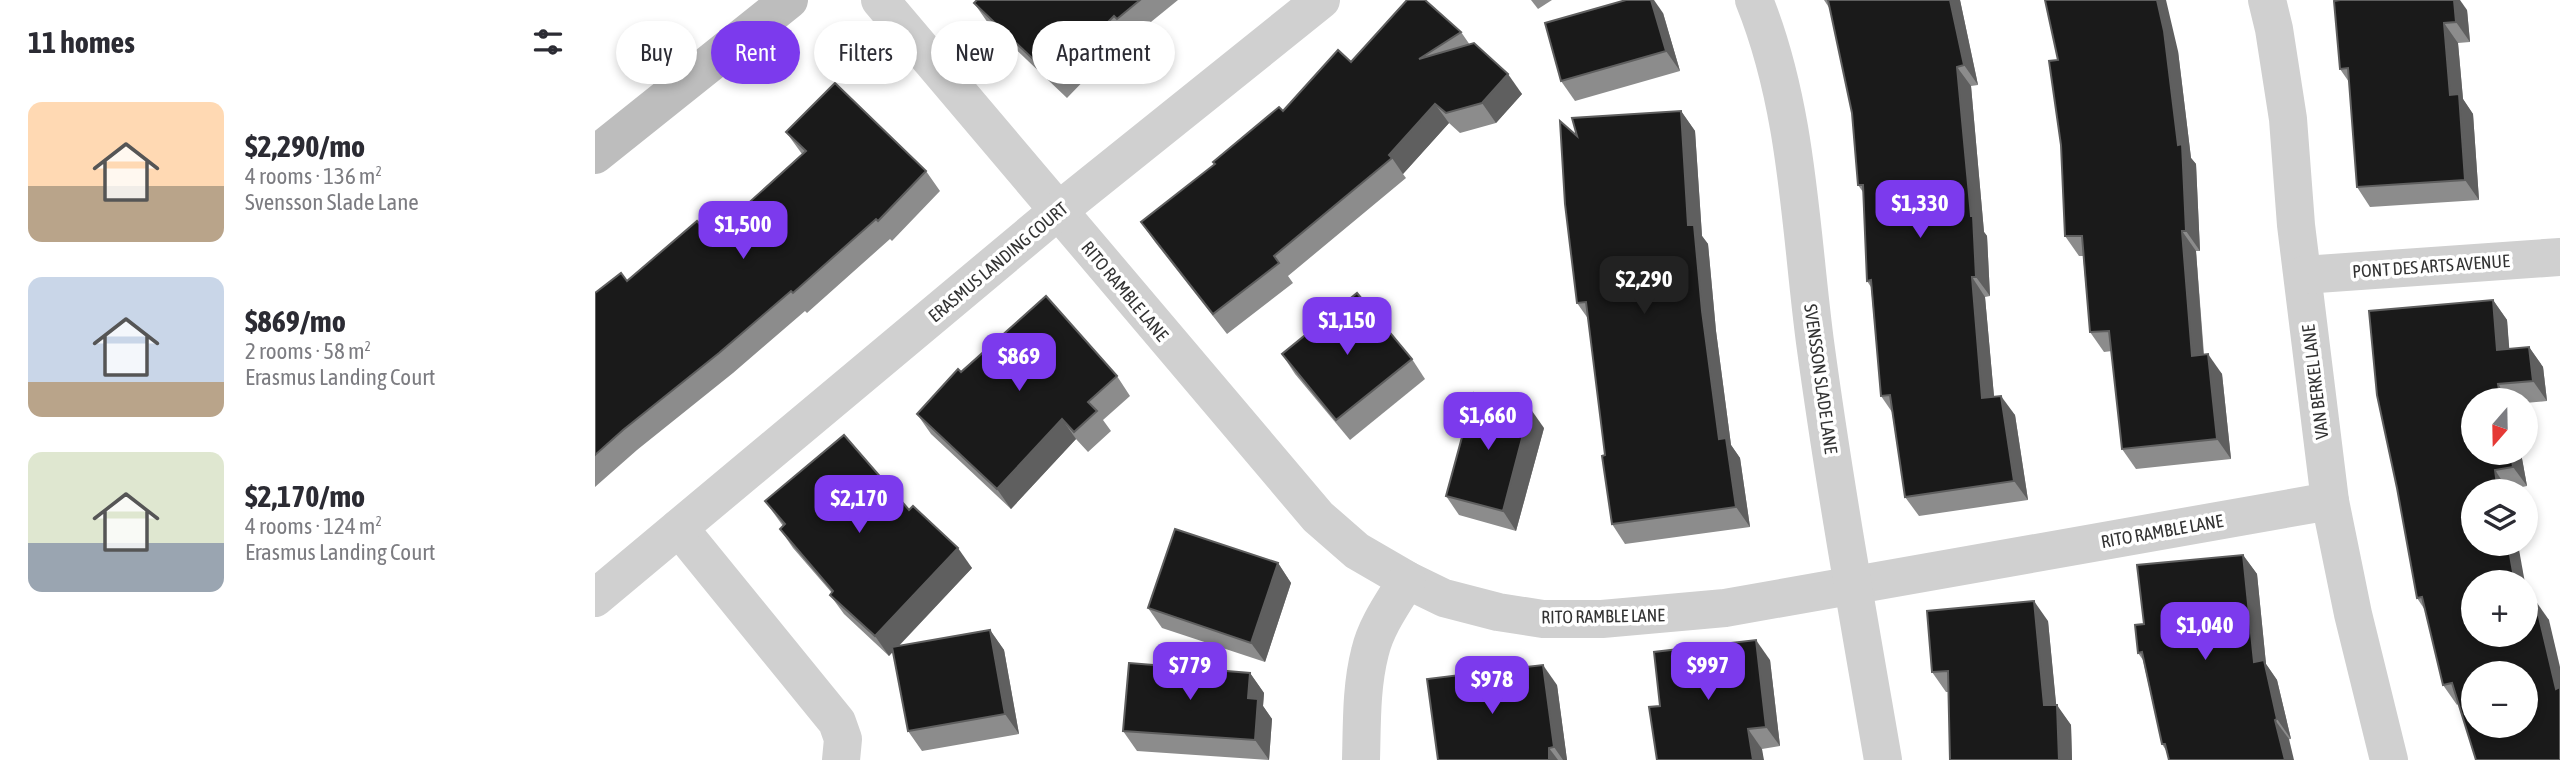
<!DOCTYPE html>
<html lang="en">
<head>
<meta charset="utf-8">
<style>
	body { margin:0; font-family:"Asap Condensed",sans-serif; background:#f2f2f3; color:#2b2b33; height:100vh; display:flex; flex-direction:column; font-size:26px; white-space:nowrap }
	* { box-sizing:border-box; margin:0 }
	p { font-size:23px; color:#7c7c81 }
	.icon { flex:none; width:38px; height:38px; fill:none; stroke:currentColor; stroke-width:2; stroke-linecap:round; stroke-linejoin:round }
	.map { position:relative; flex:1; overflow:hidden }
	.sheet { display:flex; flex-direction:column; background:#fff; width:595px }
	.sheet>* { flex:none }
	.banner { position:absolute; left:21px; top:21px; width:665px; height:63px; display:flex; gap:14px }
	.needle { width:46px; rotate:200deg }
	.buttons { position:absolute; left:1866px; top:388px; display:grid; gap:14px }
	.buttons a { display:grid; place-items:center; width:77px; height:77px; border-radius:50%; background:#fff; box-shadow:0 4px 10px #0003; font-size:35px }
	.price { position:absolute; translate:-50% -60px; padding:0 16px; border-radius:14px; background:#7c3aed; color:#fff; font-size:23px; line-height:46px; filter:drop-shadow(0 2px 4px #0008) }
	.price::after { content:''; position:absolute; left:50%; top:42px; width:21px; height:16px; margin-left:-10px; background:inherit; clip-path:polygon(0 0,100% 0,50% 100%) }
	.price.on { background:#222; color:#fff }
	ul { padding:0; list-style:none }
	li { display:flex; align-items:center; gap:21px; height:175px; padding:0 28px }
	li span { display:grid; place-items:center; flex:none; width:196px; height:140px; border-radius:14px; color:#555 }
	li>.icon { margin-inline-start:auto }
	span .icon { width:84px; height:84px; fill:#fffc; stroke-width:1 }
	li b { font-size:30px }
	h2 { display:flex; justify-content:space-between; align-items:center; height:84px; padding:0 28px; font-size:30px }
	.pill { padding:0 24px; border-radius:32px; background:#fff; box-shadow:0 4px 10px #0003; font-size:24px; line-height:63px }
	.pill.on { background:#7c3aed; color:#fff }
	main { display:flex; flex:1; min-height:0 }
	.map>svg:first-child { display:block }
</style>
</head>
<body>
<main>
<section class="sheet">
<h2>11 homes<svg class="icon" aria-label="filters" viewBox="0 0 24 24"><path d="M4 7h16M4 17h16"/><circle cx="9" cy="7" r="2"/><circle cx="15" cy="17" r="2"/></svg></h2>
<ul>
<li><span style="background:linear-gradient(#ffd9b3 60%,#b9a48a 0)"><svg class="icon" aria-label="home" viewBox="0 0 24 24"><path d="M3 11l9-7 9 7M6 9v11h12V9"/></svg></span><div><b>$2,290/mo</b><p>4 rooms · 136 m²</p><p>Svensson Slade Lane</p></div></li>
<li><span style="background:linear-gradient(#c9d6e8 75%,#b9a48a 0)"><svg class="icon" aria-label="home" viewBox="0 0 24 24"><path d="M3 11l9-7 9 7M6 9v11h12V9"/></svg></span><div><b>$869/mo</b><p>2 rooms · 58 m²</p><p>Erasmus Landing Court</p></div></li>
<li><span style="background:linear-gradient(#dfe7d0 65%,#9aa5b1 0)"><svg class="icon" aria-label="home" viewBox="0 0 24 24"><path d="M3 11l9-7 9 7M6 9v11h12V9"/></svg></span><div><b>$2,170/mo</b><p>4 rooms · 124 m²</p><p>Erasmus Landing Court</p></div></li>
</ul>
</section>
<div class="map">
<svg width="1965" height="760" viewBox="0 0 1965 760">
	<rect width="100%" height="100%" fill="#fff"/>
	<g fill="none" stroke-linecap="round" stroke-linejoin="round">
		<!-- street -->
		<g stroke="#d0d0d0" stroke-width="38">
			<path d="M285,0L723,517L762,551L812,580L849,598L903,612L948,619H1007L1130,608L1735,501"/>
			<path d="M1159,0C1203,109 1205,227 1220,342C1239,482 1264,621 1288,760"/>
			<path d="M1672,0L1679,29L1693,119L1701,225L1735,501L1758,614L1794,760"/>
			<path d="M1708,275L1965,257"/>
			<path d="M84,528L242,722L248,739L246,760"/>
			<path d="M0,598L463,211L726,0"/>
			<path d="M766,760C767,724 766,687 775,652C781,626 798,603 812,580"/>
		</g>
		<!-- secondary -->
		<path stroke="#bdbdbd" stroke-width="38" d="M0,155L194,0"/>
	</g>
	<!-- wall -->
	<g fill="#8c8c8c">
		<path d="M382,0H583L535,39L532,36L472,98L393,23L379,3Z"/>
		<path d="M936,0H957L943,9Z"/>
		<path d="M1229,0H1365L1383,85L1376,86L1389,232L1392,236L1395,296L1390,297L1399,397L1420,415L1433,500L1324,516L1310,497L1297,412L1286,396L1276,287L1272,281L1268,192L1263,185L1257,113L1235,9Z"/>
		<path d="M1872,10L1875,42L1863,43L1868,99L1878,114L1884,200L1775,207L1762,187L1754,82L1745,69Z"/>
		<path d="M1068,13L1085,71L980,101L966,81Z"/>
		<path d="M866,32L875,45L927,94L901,123L865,133L854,123L808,174L811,178L693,276L698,283L632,334L560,242L546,222L688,111L756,62Z"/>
		<path d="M1583,51L1596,158L1601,164L1605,251H1601L1609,354L1627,374L1636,459L1541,469L1527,449L1517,351L1509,352L1495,332L1488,256H1484L1470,236L1463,60Z"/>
		<path d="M1086,111L1100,131L1107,236L1113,244L1121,331L1136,445L1145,458L1155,527L1030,544L1017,524L1010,455L994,320L982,303V136Z"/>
		<path d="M191,132L331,171L345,191L297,241L295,239L212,313L210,311L138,373L42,450L0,487V293L32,281L116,237L207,154Z"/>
		<path d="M1898,300L1912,320L1914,349L1934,347L1948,367L1952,401L1930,403V401H1878V453H1926L1932,486L1913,490L1914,492H1878L1934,602L1954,620L1862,705L1848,685L1830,610L1822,598L1802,488Z"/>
		<path d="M687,354L817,359L830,379L755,440L700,374Z"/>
		<path d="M366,372L522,376L535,396L508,420L516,431L493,452L481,439L416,509L336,434L322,414Z"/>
		<path d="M949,428L921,531L864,515L851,496Z"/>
		<path d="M170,501L314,510L377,568L303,647L395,630L409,650L424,734L327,751L313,731L298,651L294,656L249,614L235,595L237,593L198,548L185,529L188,526Z"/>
		<path d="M1648,555L1662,574L1671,664L1682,680L1696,739L1572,752L1567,744L1548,660L1543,653L1549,624Z"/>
		<path d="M683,563L696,583L670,662L567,628L553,608Z"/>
		<path d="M1453,621L1461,705L1476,725L1477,760H1355L1354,692H1351L1337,672Z"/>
		<path d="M1175,660L1185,746L1167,749L1065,706Z"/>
		<path d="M655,673L669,693L668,706L677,719L674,760L542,751L528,731Z"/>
		<path d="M962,685L972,760H843Z"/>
	</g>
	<!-- shaded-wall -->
	<g fill="#5f5f5f">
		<path d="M1056,0H1059L1068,13L1085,71L1071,51Z"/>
		<path d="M1355,0H1365L1383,85L1369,65Z"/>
		<path d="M1562,0H1571L1583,51L1596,158L1601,164L1605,251L1591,231Z"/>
		<path d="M1859,0H1865L1872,10L1875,42L1861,22Z"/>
		<path d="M1849,23L1863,43L1868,99L1878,114L1884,200L1870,180L1855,95Z"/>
		<path d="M1362,67L1376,86L1389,232L1392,236L1395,296L1381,277Z"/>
		<path d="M913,74L927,94L901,123L887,103Z"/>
		<path d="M840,104L854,123L808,174L797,158L794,155Z"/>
		<path d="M1086,111L1100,131L1107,236L1113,244L1121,331L1136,445L1145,458L1155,527L1141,507L1124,439L1093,225Z"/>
		<path d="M1587,231L1601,251L1610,376L1597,356Z"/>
		<path d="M1377,277L1390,297L1401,418L1387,398Z"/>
		<path d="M1898,300L1912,320L1916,370L1902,350Z"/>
		<path d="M1934,347L1948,367L1952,401L1938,381Z"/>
		<path d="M1613,354L1627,374L1636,459L1622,439Z"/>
		<path d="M1903,384L1914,401H1906Z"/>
		<path d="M1406,396L1420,415L1433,500L1419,481Z"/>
		<path d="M935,408L949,428L921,531L908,511Z"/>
		<path d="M467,419L481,439L416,509L402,489Z"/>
		<path d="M1916,453H1926L1932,486L1918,467Z"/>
		<path d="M1900,470L1913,490L1914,492H1903Z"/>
		<path d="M1913,544H1923L1930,583H1920Z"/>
		<path d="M363,548L377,568L294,656L280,636Z"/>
		<path d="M1648,555L1662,574L1671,664L1682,680L1696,739L1682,719L1659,662Z"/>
		<path d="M683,563L696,583L670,662L656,643Z"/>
		<path d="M1930,583L1938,624L1930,613Z"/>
		<path d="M1940,600L1954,620L1965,667V694L1961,689Z"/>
		<path d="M1439,601L1453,621L1463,723L1462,705L1476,725L1477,760H1464L1449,705Z"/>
		<path d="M395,630L409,650L424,734L410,714Z"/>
		<path d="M1161,640L1175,660L1185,746L1171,727Z"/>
		<path d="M948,665L962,685L972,760H968L959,747Z"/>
		<path d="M655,673L669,693L668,706L677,719L674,760L660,740L653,698Z"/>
		<path d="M1680,720L1694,739L1699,760H1690Z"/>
		<path d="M1153,729L1167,749L1169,760H1158Z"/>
		<path d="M954,748L963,760H954Z"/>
	</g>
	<!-- building -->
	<g fill="#1a1a1a" stroke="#5f5f5f" stroke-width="2" fill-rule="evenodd">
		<path d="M382,0H545L522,19L519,16L458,78L379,3Z"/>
		<path d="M812,0H830L866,32L824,59L879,43L913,74L887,103L851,113L840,104L794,155L797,158L679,256L684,263L618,314L546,222L620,164L618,162L684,107L688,111L743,50L756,62Z"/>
		<path d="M1031,0H1056L1071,51L966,81L950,23Z"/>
		<path d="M1233,0H1355L1369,65L1362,67L1376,216H1378L1381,277H1377L1387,398L1406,396L1419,481L1310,497L1295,395L1286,396L1276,280L1272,281L1268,185H1263L1257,113Z"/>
		<path d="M1450,0H1562L1569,31L1583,145L1587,144L1591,231H1587L1597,356L1613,354L1622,439L1527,449L1514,331L1495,332L1487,236H1470L1466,145L1454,61L1463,60Z"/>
		<path d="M1745,0H1859L1861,22L1849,23L1855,95L1864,94L1870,180L1762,187L1753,68L1745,69L1739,1Z"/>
		<path d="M240,83L331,171L283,221L281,219L198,293L196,291L124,353L28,430L0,455V293L26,273L32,281L102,221L116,237L211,151L191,132Z"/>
		<path d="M1086,111L1093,225H1099L1107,311L1124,439L1131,438L1141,507L1017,524L1007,456L1010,455L991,302L982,303L970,204L965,121L982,136L977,118Z"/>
		<path d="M762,293L817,359L741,420L687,354Z"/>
		<path d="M451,296L522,376L493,402L502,411L479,432L467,419L402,489L322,414L363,369L366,372Z"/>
		<path d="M1898,300L1902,350L1934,347L1938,381L1903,384L1906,401H1878V453H1916L1918,467L1900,470L1903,492H1878V544H1913L1920,583H1878V635H1930V603L1940,600L1961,689L1965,687V760H1881L1857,683L1848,685L1827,597L1822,598L1802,488L1782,395L1774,311ZM1878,674H1930V726H1878Z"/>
		<path d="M879,393L935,408L908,511L851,496Z"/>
		<path d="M249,435L314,510L318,506L363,548L280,636L235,595L238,591L185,529L190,524L170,501Z"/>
		<path d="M580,529L683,563L656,643L553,608Z"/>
		<path d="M1648,555L1659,662L1669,660L1682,719L1680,720L1690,760H1574L1570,744H1567L1547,652L1543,653L1540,625L1549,624L1542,565Z"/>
		<path d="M1439,601L1449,705H1462L1464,760H1355L1353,671L1337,672L1332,611Z"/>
		<path d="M395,630L410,714L313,731L297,647Z"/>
		<path d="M1161,640L1171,727L1153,729L1158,760H1062L1054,707L1065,706L1059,652Z"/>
		<path d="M534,663L655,673L653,698L663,699L660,740L528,731Z"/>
		<path d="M948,665L959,747L954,748V760H843L832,679Z"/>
	</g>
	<g text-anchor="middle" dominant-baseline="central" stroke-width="7" stroke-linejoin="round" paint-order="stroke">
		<!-- street labels -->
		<g font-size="18" fill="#333" stroke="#fff">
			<text transform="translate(403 262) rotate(-40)">ERASMUS LANDING COURT</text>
			<text transform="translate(1836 266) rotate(-4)">PONT DES ARTS AVENUE</text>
			<text transform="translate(530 291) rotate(50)">RITO RAMBLE LANE</text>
			<text transform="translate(1226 379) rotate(82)">SVENSSON SLADE LANE</text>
			<text transform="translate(1720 382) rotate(-97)">VAN BERKEL LANE</text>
			<text transform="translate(1567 531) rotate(-10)">RITO RAMBLE LANE</text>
			<text transform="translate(1008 616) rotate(-1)">RITO RAMBLE LANE</text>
		</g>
	</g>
</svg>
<div class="buttons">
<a><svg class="needle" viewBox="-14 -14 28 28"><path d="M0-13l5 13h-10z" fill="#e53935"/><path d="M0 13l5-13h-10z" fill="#7c7c81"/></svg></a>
<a><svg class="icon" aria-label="layers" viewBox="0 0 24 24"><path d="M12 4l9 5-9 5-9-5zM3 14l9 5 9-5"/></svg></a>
<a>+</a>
<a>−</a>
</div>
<b class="price" style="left:1325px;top:240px">$1,330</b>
<b class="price" style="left:148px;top:261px">$1,500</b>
<b class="price on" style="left:1049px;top:316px">$2,290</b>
<b class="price" style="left:752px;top:357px">$1,150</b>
<b class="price" style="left:424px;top:393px">$869</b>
<b class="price" style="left:893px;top:452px">$1,660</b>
<b class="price" style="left:264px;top:535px">$2,170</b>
<b class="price" style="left:1610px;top:662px">$1,040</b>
<b class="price" style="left:595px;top:702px">$779</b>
<b class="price" style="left:1113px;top:702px">$997</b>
<b class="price" style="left:897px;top:716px">$978</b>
<div class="banner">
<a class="pill">Buy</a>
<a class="pill on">Rent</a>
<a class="pill">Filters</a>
<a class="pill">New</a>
<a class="pill">Apartment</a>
</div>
</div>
</main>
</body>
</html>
